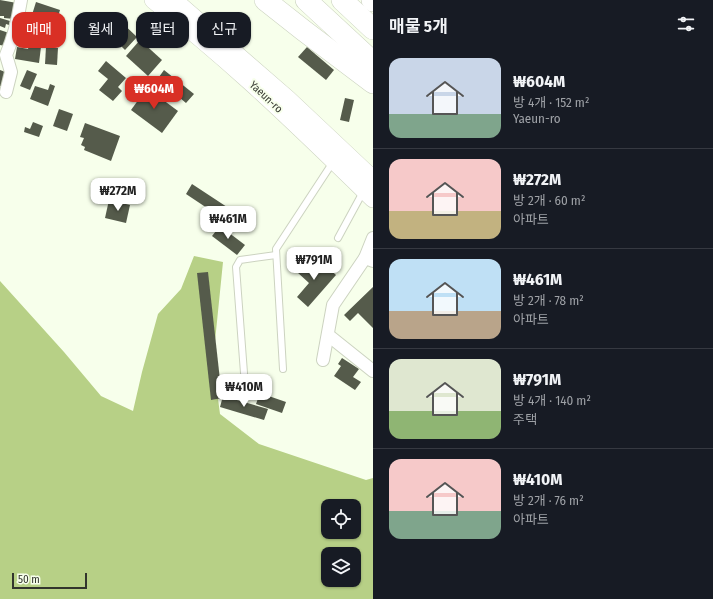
<!DOCTYPE html>
<html lang="ko">
<head>
<meta charset="utf-8">
<style>
	body { margin:0; font-family:"Fira Sans Condensed","Noto Sans KR",sans-serif; background:#20242c; color:#f1f3f6; height:100vh; display:flex; flex-direction:column; font-size:15px; white-space:nowrap }
	* { box-sizing:border-box; margin:0 }
	p { font-size:13px; color:#9ea1a6 }
	.icon { flex:none; width:22px; height:22px; fill:none; stroke:currentColor; stroke-width:2; stroke-linecap:round; stroke-linejoin:round }
	.map { position:relative; flex:1; overflow:hidden }
	.details { display:flex; flex-direction:column; background:#171b24; width:340px }
	.details>* { flex:none }
	.guide { position:absolute; left:12px; top:12px; width:301px; height:36px; display:flex; gap:8px }
	.controls { position:absolute; left:321px; top:499px; display:grid; gap:8px }
	.controls a { display:grid; place-items:center; width:40px; height:40px; border-radius:8px; background:#171b24; box-shadow:0 1px 3px #0004; font-size:20px }
	.scale { position:absolute; left:12px; bottom:10px; width:75px; box-sizing:border-box; padding-left:4px; border:2px solid #32352d; border-top:0; font-size:11px; line-height:14px; white-space:nowrap; color:#32352d; -webkit-text-stroke:3px #f7ffeb; paint-order:stroke }
	.price { position:absolute; translate:-50% -34px; padding:0 9px; border-radius:8px; background:#fff; color:#222; font-size:13px; line-height:26px; filter:drop-shadow(0 1px 2px #0008) }
	.price::after { content:''; position:absolute; left:50%; top:24px; width:12px; height:9px; margin-left:-6px; background:inherit; clip-path:polygon(0 0,100% 0,50% 100%) }
	.price.selected { background:#d93025; color:#fff }
	ul { padding:0; list-style:none }
	li { display:flex; align-items:center; gap:12px; height:100px; padding:0 16px }
	li+li { border-top:1px solid #363941 }
	li span { display:grid; place-items:center; flex:none; width:112px; height:80px; border-radius:12px; color:#555 }
	li>.icon { margin-inline-start:auto }
	span .icon { width:48px; height:48px; fill:#fffc; stroke-width:1 }
	li b { font-size:17px }
	h2 { display:flex; justify-content:space-between; align-items:center; height:48px; padding:0 16px; font-size:17px }
	.pill { padding:0 14px; border-radius:12px; background:#171b24; box-shadow:0 1px 3px #0004; font-size:14px; line-height:36px }
	.pill.selected { background:#d93025; color:#fff }
	main { display:flex; flex:1; min-height:0 }
	.map>svg:first-child { display:block }
</style>
</head>
<body>
<main>
<div class="map">
<svg width="373" height="599" viewBox="0 0 373 599">
	<rect width="100%" height="100%" fill="#f7ffeb"/>
	<!-- forest -->
	<path fill="#b7d086" fill-rule="evenodd" d="M194,256L223,262L213,361L220,414L259,444L366,480L373,478V599H0V281L64,352L101,396L133,411L142,372L158,314L181,289ZM328,506H354V532H328ZM328,554H354V580H328Z"/>
	<!-- building -->
	<g fill="#555b4b">
		<path d="M0,0L17,3L14,19L4,18V16H0Z"/>
		<path d="M36,2L60,10L55,26L31,18Z"/>
		<path d="M0,18L10,21L9,25L6,24L5,28L0,26Z"/>
		<path d="M117,18L137,37L125,50L117,42L113,46L101,35Z"/>
		<path d="M23,25L45,29L42,43L20,39Z"/>
		<path d="M0,30L9,33L5,46L0,45Z"/>
		<path d="M140,40L162,60L148,76L126,56Z"/>
		<path d="M29,45L41,47L39,63L15,59L17,47L28,49Z"/>
		<path d="M46,47L58,48L57,65L45,64Z"/>
		<path d="M307,47L334,70L326,80L298,57Z"/>
		<path d="M106,61L126,78L118,87L122,91L113,101L99,90L108,79L98,71Z"/>
		<path d="M0,70L8,73L4,87L0,86Z"/>
		<path d="M27,70L37,74L30,90L20,86Z"/>
		<path d="M164,70L194,94L186,103L174,93L176,91L159,77Z"/>
		<path d="M50,84L55,86L48,106L30,99L35,86L48,90Z"/>
		<path d="M147,88L178,111L162,133L131,110Z"/>
		<path d="M345,98L354,100L349,122L340,120Z"/>
		<path d="M59,109L73,114L67,131L53,126Z"/>
		<path d="M33,122L43,126L39,137L24,132L25,127L30,129Z"/>
		<path d="M85,123L120,136L111,161L89,152L84,150L85,147L81,145L84,138L80,137Z"/>
		<path d="M192,184L227,207L218,221L210,216L213,212L186,194Z"/>
		<path d="M109,200L130,205L126,223L105,218Z"/>
		<path d="M220,226L245,245L237,255L212,236Z"/>
		<path d="M313,255L319,260L315,265L322,272L327,267L336,275L308,307L297,297L309,283L297,272Z"/>
		<path d="M208,272L222,398L211,400L197,273Z"/>
		<path d="M373,287V328L358,313L350,321L344,315Z"/>
		<path d="M342,358L359,369L353,377L361,382L355,390L334,376L341,366L338,364Z"/>
		<path d="M260,393L286,402L282,413L256,404Z"/>
		<path d="M223,396L268,409L264,420L220,407Z"/>
	</g>
	<g fill="none" stroke-linecap="round" stroke-linejoin="round">
		<!-- lane casing -->
		<g stroke="#ccd3c0" stroke-width="8">
			<g id="lane">
				<path d="M338,238L363,192"/>
				<path d="M283,369L276,249L333,162"/>
				<path d="M244,373L236,267L240,260L276,255"/>
			</g>
		</g>
		<!-- street casing -->
		<g stroke="#ccd3c0" stroke-width="14">
			<g id="street">
				<path d="M6,92L11,72L6,55C14,37 18,19 21,0"/>
				<path d="M373,238L365,258L373,261"/>
				<path d="M328,335L373,371"/>
				<path d="M323,360L333,305L365,258"/>
			</g>
		</g>
		<!-- secondary casing -->
		<g stroke="#ccd3c0" stroke-width="18">
			<g id="secondary">
				<path d="M153,0C186,26 218,53 249,81C291,119 332,159 373,199"/>
				<path d="M174,0L288,99L373,179"/>
			</g>
		</g>
		<!-- highway casing -->
		<g stroke="#ccd3c0" stroke-width="22">
			<g id="highway">
				<path d="M265,0L303,30L373,83"/>
				<path d="M306,0L373,62"/>
				<path d="M342,0L373,29"/>
				<path d="M372,0L373,1"/>
			</g>
		</g>
		<!-- lane -->
		<use href="#lane" stroke="#fff" stroke-width="6"/>
		<!-- street -->
		<use href="#street" stroke="#fff" stroke-width="12"/>
		<!-- secondary -->
		<use href="#secondary" stroke="#fff" stroke-width="17"/>
		<!-- highway -->
		<use href="#highway" stroke="#fff" stroke-width="21"/>
	</g>
	<g text-anchor="middle" dominant-baseline="central" stroke-width="4" stroke-linejoin="round" paint-order="stroke">
		<!-- street labels -->
		<g font-size="11" fill="#32352d" stroke="#f7ffeb">
			<text transform="translate(266 97) rotate(43)">Yaeun-ro</text>
		</g>
	</g>
</svg>
<div class="controls">
<a><svg class="icon" aria-label="locate" viewBox="0 0 24 24"><circle cx="12" cy="12" r="6"/><path d="M12 2v4M12 18v4M2 12h4M18 12h4"/></svg></a>
<a><svg class="icon" aria-label="layers" viewBox="0 0 24 24"><path d="M12 4l9 5-9 5-9-5zM3 14l9 5 9-5"/></svg></a>
</div>
<div class="scale">50 m</div>
<b class="price selected" style="left:154px;top:110px">₩604M</b>
<b class="price" style="left:118px;top:212px">₩272M</b>
<b class="price" style="left:228px;top:240px">₩461M</b>
<b class="price" style="left:314px;top:281px">₩791M</b>
<b class="price" style="left:244px;top:408px">₩410M</b>
<div class="guide">
<a class="pill selected">매매</a>
<a class="pill">월세</a>
<a class="pill">필터</a>
<a class="pill">신규</a>
</div>
</div>
<section class="details">
<h2>매물 5개<svg class="icon" aria-label="filters" viewBox="0 0 24 24"><path d="M4 7h16M4 17h16"/><circle cx="9" cy="7" r="2"/><circle cx="15" cy="17" r="2"/></svg></h2>
<ul>
<li><span style="background:linear-gradient(#c9d6e8 70%,#7fa58c 0)"><svg class="icon" aria-label="home" viewBox="0 0 24 24"><path d="M3 11l9-7 9 7M6 9v11h12V9"/></svg></span><div><b>₩604M</b><p>방 4개 · 152 m²</p><p>Yaeun-ro</p></div></li>
<li><span style="background:linear-gradient(#f6c9c9 65%,#c2b280 0)"><svg class="icon" aria-label="home" viewBox="0 0 24 24"><path d="M3 11l9-7 9 7M6 9v11h12V9"/></svg></span><div><b>₩272M</b><p>방 2개 · 60 m²</p><p>아파트</p></div></li>
<li><span style="background:linear-gradient(#bfe0f5 65%,#b9a48a 0)"><svg class="icon" aria-label="home" viewBox="0 0 24 24"><path d="M3 11l9-7 9 7M6 9v11h12V9"/></svg></span><div><b>₩461M</b><p>방 2개 · 78 m²</p><p>아파트</p></div></li>
<li><span style="background:linear-gradient(#dfe7d0 65%,#8fb573 0)"><svg class="icon" aria-label="home" viewBox="0 0 24 24"><path d="M3 11l9-7 9 7M6 9v11h12V9"/></svg></span><div><b>₩791M</b><p>방 4개 · 140 m²</p><p>주택</p></div></li>
<li><span style="background:linear-gradient(#f6c9c9 65%,#7fa58c 0)"><svg class="icon" aria-label="home" viewBox="0 0 24 24"><path d="M3 11l9-7 9 7M6 9v11h12V9"/></svg></span><div><b>₩410M</b><p>방 2개 · 76 m²</p><p>아파트</p></div></li>
</ul>
</section>
</main>
</body>
</html>
